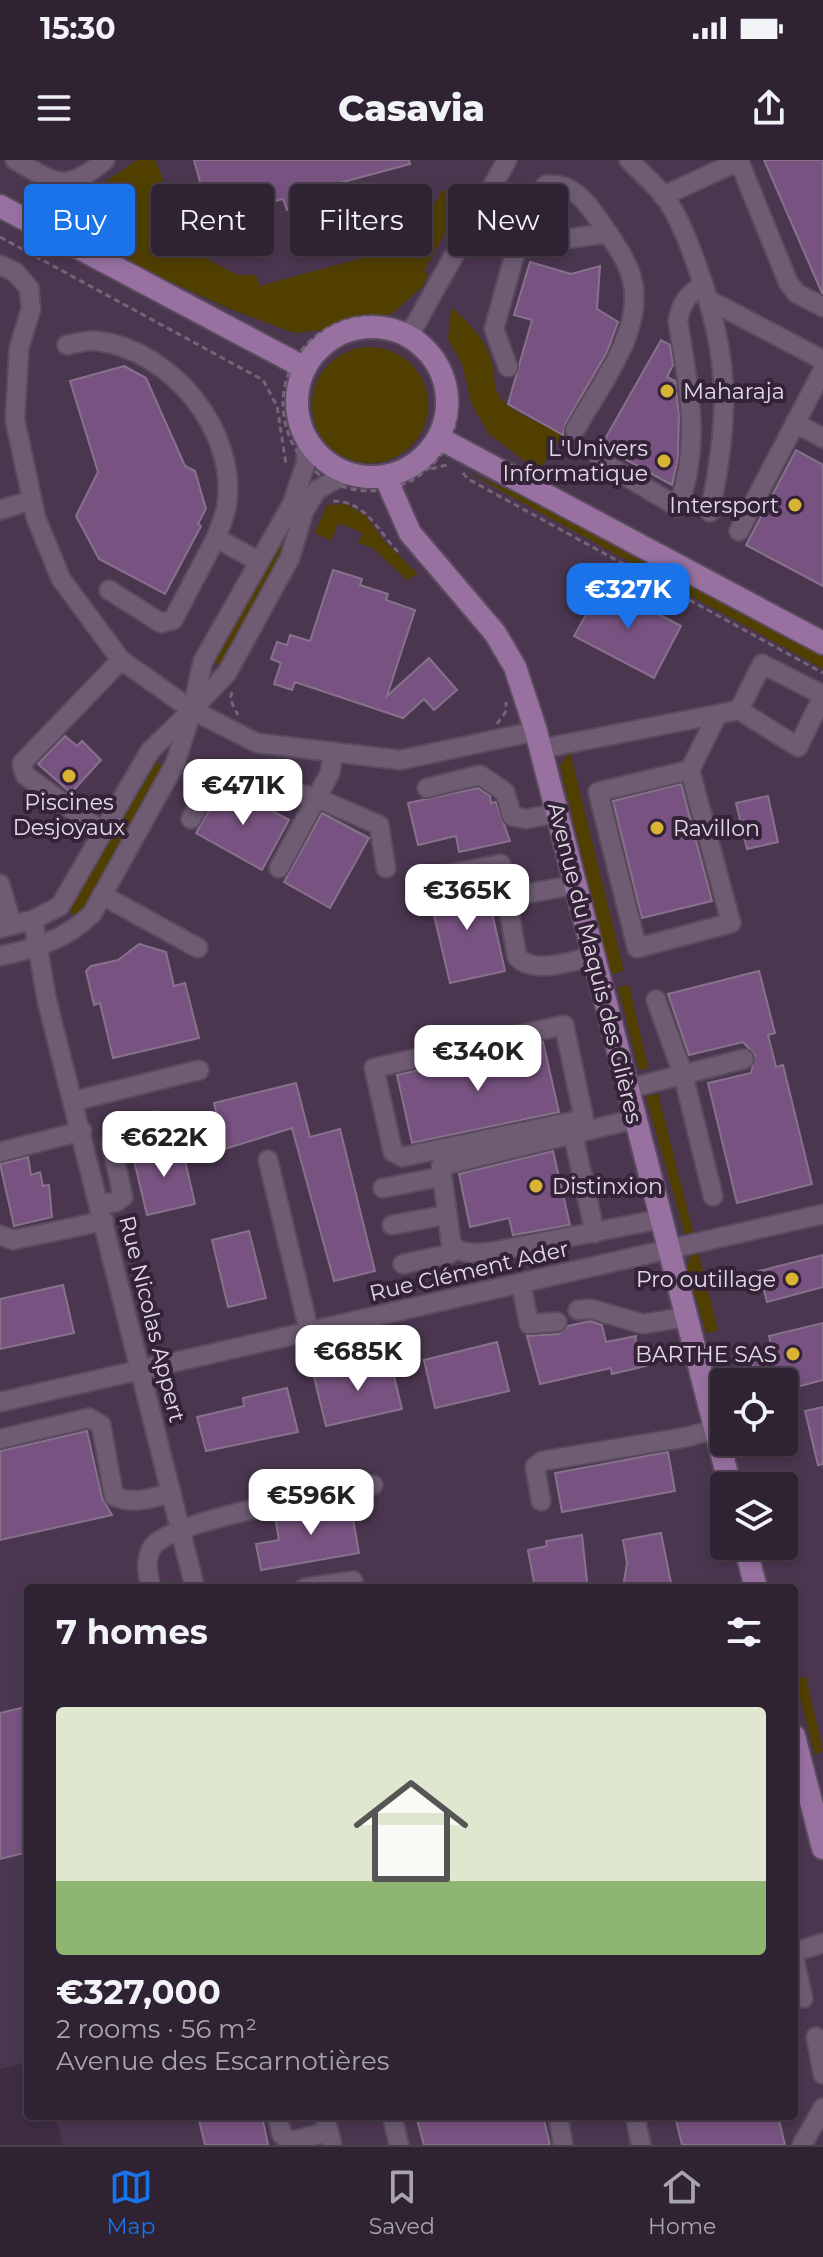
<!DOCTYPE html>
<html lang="en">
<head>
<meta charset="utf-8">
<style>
	body { margin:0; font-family:Montserrat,sans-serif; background:#372a3a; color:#f1f3f6; height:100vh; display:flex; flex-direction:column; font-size:30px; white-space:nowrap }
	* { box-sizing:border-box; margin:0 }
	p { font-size:26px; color:#a7a4ac }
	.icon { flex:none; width:44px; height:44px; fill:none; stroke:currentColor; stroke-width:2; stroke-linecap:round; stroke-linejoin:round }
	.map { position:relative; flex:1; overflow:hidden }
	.sheet { position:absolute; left:24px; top:1424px; width:774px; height:536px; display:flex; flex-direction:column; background:#2f2232; border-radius:8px; box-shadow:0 4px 12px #0003,0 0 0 2px #4a3f4d }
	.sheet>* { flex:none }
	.top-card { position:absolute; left:24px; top:24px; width:776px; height:72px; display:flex; gap:16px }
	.controls { position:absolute; left:710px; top:1208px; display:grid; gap:16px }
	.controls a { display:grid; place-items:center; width:88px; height:88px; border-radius:8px; background:#2f2232; box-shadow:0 4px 12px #0003,0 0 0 2px #4a3f4d; font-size:40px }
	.price { position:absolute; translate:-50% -68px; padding:0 18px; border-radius:16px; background:#fff; color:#222; font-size:26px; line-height:52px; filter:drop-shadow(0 2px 4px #0008) }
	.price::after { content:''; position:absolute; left:50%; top:48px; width:24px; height:18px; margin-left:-12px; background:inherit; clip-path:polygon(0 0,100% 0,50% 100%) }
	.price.current { background:#1a73e8; color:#fff }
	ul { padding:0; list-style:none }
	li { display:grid; align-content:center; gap:16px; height:424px; padding:0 32px }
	li span { display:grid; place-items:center; height:248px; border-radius:8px; color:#555 }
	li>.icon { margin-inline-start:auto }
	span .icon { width:144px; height:144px; fill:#fffc; stroke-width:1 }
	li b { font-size:34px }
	h2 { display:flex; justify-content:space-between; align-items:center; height:96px; padding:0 32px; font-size:34px }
	.chip { padding:0 28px; border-radius:8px; background:#2f2232; box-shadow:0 4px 12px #0003,0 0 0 2px #4a3f4d; font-size:28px; line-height:72px }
	.chip.current { background:#1a73e8; color:#fff }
	.status { display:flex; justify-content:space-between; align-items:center; height:56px; padding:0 40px; background:#2f2232; direction:ltr }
	.status svg { height:22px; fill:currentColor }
	header { display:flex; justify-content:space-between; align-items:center; height:104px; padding:0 32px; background:#2f2232; font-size:36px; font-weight:800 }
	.tabs { display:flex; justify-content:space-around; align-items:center; height:112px; border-top:2px solid #4a3f4d; background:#2f2232; font-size:22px; color:#a7a4ac }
	.tabs a { display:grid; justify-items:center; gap:4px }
	.tabs .current { color:#1a73e8 }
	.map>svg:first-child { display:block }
</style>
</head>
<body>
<div class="status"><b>15:30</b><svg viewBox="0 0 49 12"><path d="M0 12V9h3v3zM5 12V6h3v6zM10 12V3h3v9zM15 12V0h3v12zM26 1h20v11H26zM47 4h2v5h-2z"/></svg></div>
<header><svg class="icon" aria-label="menu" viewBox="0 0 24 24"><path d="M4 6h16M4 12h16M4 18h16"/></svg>Casavia<svg class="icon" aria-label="share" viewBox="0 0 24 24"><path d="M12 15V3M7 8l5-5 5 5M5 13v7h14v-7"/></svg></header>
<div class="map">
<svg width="823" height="1985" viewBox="0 0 823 1985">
	<rect width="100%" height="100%" fill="#3f2d43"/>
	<!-- built -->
	<path fill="#4b3650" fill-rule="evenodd" d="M0,0H823V1985H63L55,1956H794V1428H28V1902L0,1909ZM724,1222H784V1282H724ZM724,1326H784V1386H724Z"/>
	<!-- green -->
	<g fill="#513f00">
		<path d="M137,0H155L191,90L237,115H256L260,126L406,86L404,75L419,70L443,30L464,38L424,111L428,114L424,125L392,154L350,159L322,170L294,173L230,149L117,97L113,74L84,61L75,42Z"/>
		<path d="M451,148C469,161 486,181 492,203C495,212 493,226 498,234C508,253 545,265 563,275L538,311L489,274L472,245L462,204L448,179Z"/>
		<circle cx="370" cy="245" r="58"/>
		<path d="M467,312L551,349L823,495V509Z"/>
		<path d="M346,344L366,356L384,381L418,414L407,420L373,388L358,383L363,373L338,363L331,381L315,373L327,345Z"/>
		<path d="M288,373L276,413L223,507L209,499L261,407Z"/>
		<path d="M570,592L624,811L611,814L560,606Z"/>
		<path d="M152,600L167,608L86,751L77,760L67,746Z"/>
		<path d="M629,825L648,908L639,910L618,827Z"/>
		<path d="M658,933L693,1072L685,1075L646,937Z"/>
		<path d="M698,1092L718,1171L706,1173L687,1107L690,1097Z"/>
		<path d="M806,1517L823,1591L815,1595L795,1518Z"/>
	</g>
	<!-- building -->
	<g fill="#785381" stroke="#86728a" stroke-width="2">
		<path d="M194,0H409L410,4L343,22L346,34L287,50L283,39L210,58Z"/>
		<path d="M764,0H823V133H822Z"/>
		<path d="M530,102L571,114L600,106L597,149L618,162L607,192L565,264L563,275L508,244L532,160L514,155Z"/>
		<path d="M661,180L670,185L673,205L667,217L675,221L679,255L678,298L672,325L601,286Z"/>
		<path d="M124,206L146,218L185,306L195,311L206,349L198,364L201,366L165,434L99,399L76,356L98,312L70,221Z"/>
		<path d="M796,290L823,305V426L746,385Z"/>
		<path d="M333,410L362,419L360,425L388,434L386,440L415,450L387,536L429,498L457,530L434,550L424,539L403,558L295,522L292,530L274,524L281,503L271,499L277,482L287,485L290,475L310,481Z"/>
		<path d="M603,425L681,466L654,518L574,476Z"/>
		<path d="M65,576L77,586L82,581L101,600L71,633L38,604Z"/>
		<path d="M681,624L712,741L642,758L613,641Z"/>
		<path d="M222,628L238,632L289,660L262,710L196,673Z"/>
		<path d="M478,628L490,636L491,643L496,642L510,681L459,692L456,676L418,685L408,643Z"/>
		<path d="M768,636L778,682L747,689L736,643Z"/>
		<path d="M322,653L369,678L330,748L284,722Z"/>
		<path d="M485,721L505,811L450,823L429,734Z"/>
		<path d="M139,784L166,792L174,826L185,823L199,878L113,898L100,843L94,845L86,811L91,806L118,800Z"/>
		<path d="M759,811L775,873L768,875L776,907L783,905L812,1024L737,1043L708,923L751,913L755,895L743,882L689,895L668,834Z"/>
		<path d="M543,882L559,952L412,983L397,915Z"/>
		<path d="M296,923L310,977L340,969L375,1111L334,1121L292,968L225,989L214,943Z"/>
		<path d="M181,983L195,1044L147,1055L133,996Z"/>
		<path d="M553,991L570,1065L513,1075L509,1058L470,1067L459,1014Z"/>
		<path d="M28,997L31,1015L40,1012L43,1026L49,1025L52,1057L14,1066L0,1004Z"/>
		<path d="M249,1071L266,1138L228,1147L212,1080Z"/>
		<path d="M823,1095V1127L767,1142L759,1111Z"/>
		<path d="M63,1125L74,1173L0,1189V1139Z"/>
		<path d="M590,1161L602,1165L606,1182L636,1176L635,1185L642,1183L646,1206L612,1214L611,1208L540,1224L527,1176L559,1174L568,1166Z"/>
		<path d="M823,1163V1220L793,1228L792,1223L757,1222L751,1197L773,1192L769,1176Z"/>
		<path d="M497,1182L509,1231L435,1248L424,1200Z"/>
		<path d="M390,1200L402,1249L326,1266L314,1217Z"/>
		<path d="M287,1228L298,1272L206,1291L197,1257L244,1246L243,1238Z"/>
		<path d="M823,1247V1304L818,1305L805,1251Z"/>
		<path d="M87,1271L102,1338L112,1355L0,1380V1291Z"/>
		<path d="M668,1292L675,1331L562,1352L555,1313Z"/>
		<path d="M350,1342L359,1393L261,1410L256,1384L279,1380L275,1357Z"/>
		<path d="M661,1373L672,1428H623L627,1403L623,1380Z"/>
		<path d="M582,1375L587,1421L582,1428H535L528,1390L547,1386L546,1381Z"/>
		<path d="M25,1547L28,1692L0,1699V1553Z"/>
		<path d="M198,1956H262L268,1985H205Z"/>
		<path d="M416,1956H543L550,1985H424Z"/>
		<path d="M675,1956H778L785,1985H682Z"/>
	</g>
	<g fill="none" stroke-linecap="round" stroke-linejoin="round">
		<!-- minor casing -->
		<g stroke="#5a4c5e" stroke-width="22">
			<g id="minor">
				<path d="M15,0C57,24 65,34 105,0"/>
				<path d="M629,0C641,13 657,25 667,40C681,61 691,88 699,112C731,202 729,260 710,352"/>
				<path d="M663,36L739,1L788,122L796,133L823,147"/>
				<path d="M473,61L517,86L494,169L508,207"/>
				<path d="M517,86L537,36L546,25C571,22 586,41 599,60C611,78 626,97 632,119C645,171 599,226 575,270"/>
				<path d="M517,86L608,73"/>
				<path d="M0,105L15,112L29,128L31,149L19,188L15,260L36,358L61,419L121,500L192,550L257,583L400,600L536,571"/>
				<path d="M709,140L823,200"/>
				<path d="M409,176L507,0"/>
				<path d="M67,185C76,183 88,180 97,181C171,190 236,269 227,343C226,354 220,367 216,378"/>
				<path d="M795,263L823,278"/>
				<path d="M600,301L678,347C702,282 688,226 678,161C681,142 688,135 703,124"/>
				<path d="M0,350L32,340"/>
				<path d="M739,371L823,210"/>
				<path d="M109,430L161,463L173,460L216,378L258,401"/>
				<path d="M739,550L762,504L823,535"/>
				<path d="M540,589L739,550L798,587L823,536"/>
				<path d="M690,610L731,763L637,788L598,632L690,610L717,555"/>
				<path d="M427,628L480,615L505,632L512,656L526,659L557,653"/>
				<path d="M191,659L216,614L317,638L379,665L386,708"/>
				<path d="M103,672L25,615L22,603L121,500"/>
				<path d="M279,708L330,613L333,592"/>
				<path d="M434,717L501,704L517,797C534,815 572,801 593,796"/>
				<path d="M0,724L12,765"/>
				<path d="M102,735L198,788"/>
				<path d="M507,737L575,725"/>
				<path d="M33,760L47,841L195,1428"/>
				<path d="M0,768L33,760L60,746L150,591L192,550L203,501L292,344L306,303L307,279"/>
				<path d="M0,796C35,789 66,779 92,754L175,604L192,550L227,513L290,398L304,351L317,330L347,313"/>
				<path d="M656,840L683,914L713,1036"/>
				<path d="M627,929L744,899"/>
				<path d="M74,941L199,910"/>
				<path d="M584,959L402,997L393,992L374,908L564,865L584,959L586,970"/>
				<path d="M635,959L441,1006L451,1083C460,1096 476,1093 491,1092L661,1059"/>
				<path d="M573,974L595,1073"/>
				<path d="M0,992L82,971"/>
				<path d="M268,1000L309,1171"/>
				<path d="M383,1028L440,1017"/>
				<path d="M100,1044L116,1042L123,1037L111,982L114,973L156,961"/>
				<path d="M392,1065L446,1055"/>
				<path d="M0,1075L13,1080L104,1061"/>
				<path d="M403,1104L449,1094L455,1089"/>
				<path d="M521,1124L529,1164L557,1162"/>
				<path d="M578,1150L591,1149L643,1164L686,1157"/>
				<path d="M0,1242L823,1054"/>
				<path d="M0,1279L89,1258L101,1265L114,1336C133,1345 152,1338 171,1333"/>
				<path d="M541,1341L535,1307L542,1301L687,1277L715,1269"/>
				<path d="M151,1428C148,1415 144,1399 153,1386C176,1358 331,1335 373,1325"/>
				<path d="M305,1428L353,1421"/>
				<path d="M794,1792L823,1783"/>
				<path d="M794,1798L803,1838"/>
				<path d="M816,1877L823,1914"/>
				<path d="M277,1956L282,1975L291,1981L329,1972"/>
				<path d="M325,1956L332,1985"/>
				<path d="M392,1956L399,1985"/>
				<path d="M558,1956L563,1985"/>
				<path d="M635,1956L641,1985"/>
				<path d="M802,1985L823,1948"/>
			</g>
		</g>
		<!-- major casing -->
		<g stroke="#5a4c5e" stroke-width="26">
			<g id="major">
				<path d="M0,46L305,208"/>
				<circle cx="372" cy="242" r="75"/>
				<path d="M439,278L823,483"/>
				<path d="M385,316L410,373L495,473L515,507L536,571L730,1326"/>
				<path d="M745,1386L756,1428"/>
				<path d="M794,1576L823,1688"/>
			</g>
		</g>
		<!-- path -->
		<g stroke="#746477" stroke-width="3" stroke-dasharray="6 4" stroke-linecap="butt">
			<path d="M0,77L263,220L277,246L286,304"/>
			<circle cx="370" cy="244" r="87"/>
			<path d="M431,309L447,305"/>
			<path d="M463,313L468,319L823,513"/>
			<path d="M333,341C367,341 378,372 399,393"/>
			<path d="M232,532L230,539L238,555"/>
			<path d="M497,564L506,551V542"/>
		</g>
		<!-- minor -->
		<use href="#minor" stroke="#6f5c73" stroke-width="18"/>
		<!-- major -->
		<use href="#major" stroke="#9871a1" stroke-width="22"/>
	</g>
	<!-- markers -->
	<g fill="#d9b334" stroke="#342338" stroke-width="3">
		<circle cx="667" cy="231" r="8"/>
		<circle cx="664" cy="301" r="8"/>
		<circle cx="795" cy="345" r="8"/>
		<circle cx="69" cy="616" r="8"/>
		<circle cx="657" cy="668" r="8"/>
		<circle cx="536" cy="1026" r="8"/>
		<circle cx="792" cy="1119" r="8"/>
		<circle cx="793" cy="1194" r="8"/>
	</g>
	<g text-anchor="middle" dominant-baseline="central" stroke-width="8" stroke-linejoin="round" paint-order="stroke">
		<!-- poi labels -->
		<g font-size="22" fill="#e4dae7" stroke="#342338" text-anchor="end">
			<text x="683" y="231" text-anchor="start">Maharaja</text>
			<text x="648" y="288">L'Univers<tspan x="648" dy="25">Informatique</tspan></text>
			<text x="779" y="345">Intersport</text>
			<text x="69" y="642" text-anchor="middle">Piscines<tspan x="69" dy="25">Desjoyaux</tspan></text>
			<text x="673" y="668" text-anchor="start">Ravillon</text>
			<text x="552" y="1026" text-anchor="start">Distinxion</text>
			<text x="776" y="1119">Pro outillage</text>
			<text x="777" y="1194">BARTHE SAS</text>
		</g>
		<!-- street labels -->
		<g font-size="22" fill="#e4dae7" stroke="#342338">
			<text transform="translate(595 803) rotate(76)">Avenue du Maquis des Glières</text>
			<text transform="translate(469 1111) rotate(-13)">Rue Clément Ader</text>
			<text transform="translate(152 1159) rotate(76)">Rue Nicolas Appert</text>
		</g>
	</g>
</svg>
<div class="controls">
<a><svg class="icon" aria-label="locate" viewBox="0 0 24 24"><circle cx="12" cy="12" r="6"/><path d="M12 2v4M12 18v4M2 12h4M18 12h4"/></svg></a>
<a><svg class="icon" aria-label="layers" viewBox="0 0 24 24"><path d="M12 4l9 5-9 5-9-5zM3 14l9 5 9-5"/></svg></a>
</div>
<b class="price current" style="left:628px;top:471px">€327K</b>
<b class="price" style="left:243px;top:667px">€471K</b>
<b class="price" style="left:467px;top:772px">€365K</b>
<b class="price" style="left:478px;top:933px">€340K</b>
<b class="price" style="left:164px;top:1019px">€622K</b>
<b class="price" style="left:358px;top:1233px">€685K</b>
<b class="price" style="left:311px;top:1377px">€596K</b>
<div class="top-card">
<a class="chip current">Buy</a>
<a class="chip">Rent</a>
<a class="chip">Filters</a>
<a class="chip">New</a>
</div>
<section class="sheet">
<h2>7 homes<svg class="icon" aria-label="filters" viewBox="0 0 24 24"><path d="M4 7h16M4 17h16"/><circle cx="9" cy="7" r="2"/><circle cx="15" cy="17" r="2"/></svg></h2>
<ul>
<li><span style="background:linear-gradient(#dfe7d0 70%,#8fb573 0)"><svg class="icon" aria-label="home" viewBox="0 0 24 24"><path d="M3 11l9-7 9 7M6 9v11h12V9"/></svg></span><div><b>€327,000</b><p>2 rooms · 56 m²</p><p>Avenue des Escarnotières</p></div></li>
</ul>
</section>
</div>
<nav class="tabs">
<a class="current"><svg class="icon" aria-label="map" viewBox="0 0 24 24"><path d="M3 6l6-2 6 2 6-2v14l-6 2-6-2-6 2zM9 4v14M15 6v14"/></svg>Map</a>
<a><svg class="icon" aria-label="saved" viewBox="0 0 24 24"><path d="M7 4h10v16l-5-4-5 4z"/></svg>Saved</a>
<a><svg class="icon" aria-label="home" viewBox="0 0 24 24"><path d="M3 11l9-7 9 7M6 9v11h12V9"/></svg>Home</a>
</nav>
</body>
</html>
